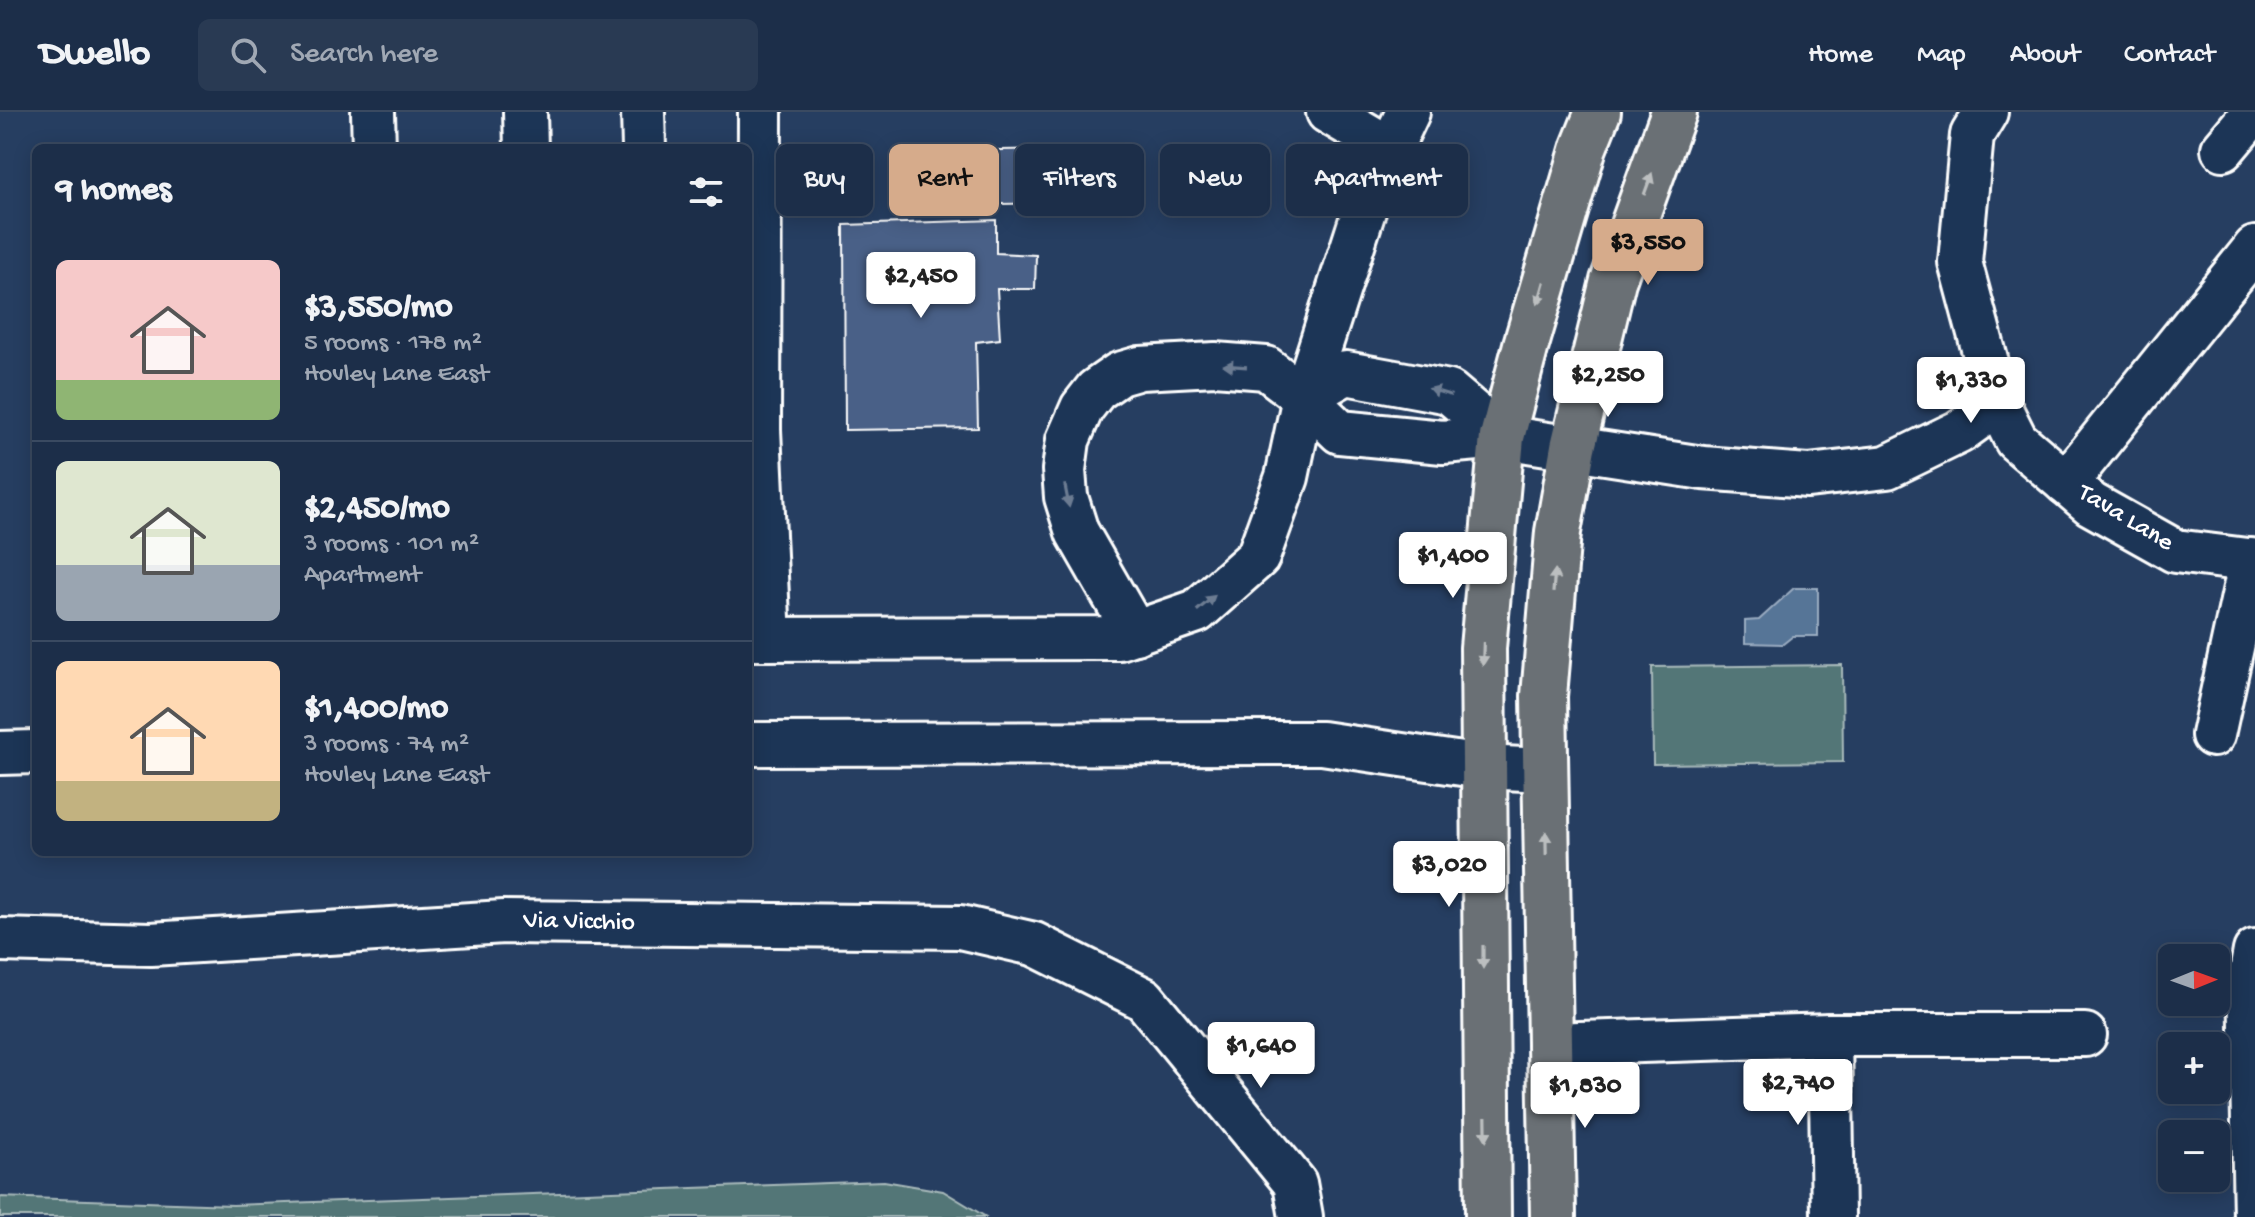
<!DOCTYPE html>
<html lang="en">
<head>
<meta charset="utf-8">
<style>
	body { margin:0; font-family:"Gochi Hand",sans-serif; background:#293a53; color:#f1f3f6; height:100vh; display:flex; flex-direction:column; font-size:30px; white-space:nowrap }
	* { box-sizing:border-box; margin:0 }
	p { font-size:26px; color:#a0a8b4 }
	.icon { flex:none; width:44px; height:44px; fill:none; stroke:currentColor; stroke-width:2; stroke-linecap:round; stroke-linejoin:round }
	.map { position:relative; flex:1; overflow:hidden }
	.side { position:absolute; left:32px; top:32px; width:720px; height:712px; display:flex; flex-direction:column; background:#1c2e49; border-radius:12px; box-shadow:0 4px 20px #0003,0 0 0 2px #3a4a61 }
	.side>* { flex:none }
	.guide { position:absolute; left:776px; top:32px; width:760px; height:72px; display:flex; gap:16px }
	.needle { width:52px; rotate:89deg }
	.buttons { position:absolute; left:2158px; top:832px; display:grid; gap:16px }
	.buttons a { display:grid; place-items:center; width:72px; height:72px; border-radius:12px; background:#1c2e49; box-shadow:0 4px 20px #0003,0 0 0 2px #3a4a61; font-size:40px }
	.price { position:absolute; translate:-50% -68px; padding:0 18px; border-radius:8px; background:#fff; color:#222; font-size:26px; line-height:52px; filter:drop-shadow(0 2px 4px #0008) }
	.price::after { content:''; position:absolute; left:50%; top:48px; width:24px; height:18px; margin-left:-12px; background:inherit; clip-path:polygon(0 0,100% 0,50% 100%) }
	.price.on { background:#d6ab8b; color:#111 }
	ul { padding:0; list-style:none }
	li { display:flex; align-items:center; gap:24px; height:200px; padding:0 24px }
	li+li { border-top:2px solid #3a4a61 }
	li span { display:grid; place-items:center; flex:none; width:224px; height:160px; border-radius:12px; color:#555 }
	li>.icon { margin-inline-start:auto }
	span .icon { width:96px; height:96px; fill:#fffc; stroke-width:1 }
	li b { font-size:34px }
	h2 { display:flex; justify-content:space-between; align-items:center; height:96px; padding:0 24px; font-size:34px }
	.chip { padding:0 28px; border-radius:12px; background:#1c2e49; box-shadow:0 4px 20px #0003,0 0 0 2px #3a4a61; font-size:28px; line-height:72px }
	.chip.on { background:#d6ab8b; color:#111 }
	header { display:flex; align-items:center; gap:48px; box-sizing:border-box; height:112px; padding:0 40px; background:#1c2e49; border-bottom:2px solid #3a4a61 }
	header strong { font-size:38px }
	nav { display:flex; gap:44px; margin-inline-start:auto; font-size:28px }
	.search { width:560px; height:72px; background:#293a53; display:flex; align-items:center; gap:20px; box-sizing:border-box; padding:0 28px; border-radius:12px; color:#a0a8b4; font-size:30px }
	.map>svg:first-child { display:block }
</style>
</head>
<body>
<header>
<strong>Dwello</strong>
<div class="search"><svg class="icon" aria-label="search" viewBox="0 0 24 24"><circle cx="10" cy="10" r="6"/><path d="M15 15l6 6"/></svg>Search here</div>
<nav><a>Home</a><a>Map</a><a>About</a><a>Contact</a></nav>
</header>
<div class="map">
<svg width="2255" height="1105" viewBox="0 0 2255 1105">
	<rect width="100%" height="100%" fill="#263e61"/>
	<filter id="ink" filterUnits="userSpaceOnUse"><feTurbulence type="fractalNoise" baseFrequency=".0125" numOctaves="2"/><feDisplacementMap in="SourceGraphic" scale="16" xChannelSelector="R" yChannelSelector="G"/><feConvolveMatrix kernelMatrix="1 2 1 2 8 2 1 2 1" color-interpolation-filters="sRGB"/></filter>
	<g filter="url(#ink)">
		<!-- green -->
		<g fill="#537677" stroke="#a9babb" stroke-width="2">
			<path d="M1842,553L1843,650L1653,652L1652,555Z"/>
			<path d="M884,1069L943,1079L986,1105H0V1085L233,1093Z"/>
		</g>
		<!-- water -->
		<path fill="#577497" stroke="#9aacc1" stroke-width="2" d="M1794,476H1818V524H1793L1783,532L1745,531V509L1759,508Z"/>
		<!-- building -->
		<g fill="#4a6187" stroke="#fff" stroke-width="2">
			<path d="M1048,37L1049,91L949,93L948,39Z"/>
			<path d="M996,108V141L1036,143L1035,177H997L1000,227L976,230L978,316L845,318L844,113Z"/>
		</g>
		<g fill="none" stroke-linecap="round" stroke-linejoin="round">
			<!-- minor casing -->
			<g stroke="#fff" stroke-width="48">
				<g id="minor">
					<path d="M373,0L374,36"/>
					<path d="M525,0L526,36"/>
					<path d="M643,0L644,36"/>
					<path d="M760,0L759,318L769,527"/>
					<path d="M1328,0L1391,37"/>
					<path d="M1986,0L1972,23L1960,150L1998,292L2016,328L2091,392L2175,439L2255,449"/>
					<path d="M2223,37L2254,0"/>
					<path d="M1304,285L1346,261L1449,280L1502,325"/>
					<path d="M2066,371L2255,136"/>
					<path d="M1135,521L1077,420L1066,385L1064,358L1068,328L1082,296L1096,278L1119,262L1140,256L1215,252L1266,256L1304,285L1340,320L1443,330L1502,325L1703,356L1808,364L1887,355L1959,320L1998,292"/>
					<path d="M748,527L1119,526L1197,499L1258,445L1287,365L1304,285L1370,80L1408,0"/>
					<path d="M2213,623L2251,448"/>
					<path d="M748,632L1322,631L1482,655L1545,658"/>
					<path d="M0,641L36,640"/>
					<path d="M0,828L151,832L504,810L960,815L1034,832L1144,887L1295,1071L1301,1105"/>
					<path d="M1830,923L1833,1105"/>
					<path d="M1549,932L1830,923H2085"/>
					<path d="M2255,1105L2250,867L2255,839"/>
				</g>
			</g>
			<!-- major casing -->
			<g stroke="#fff" stroke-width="50">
				<g id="major">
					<path d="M1488,1105L1483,536L1502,325L1526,233L1584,35L1598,0"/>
					<path d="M1553,1105L1544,584L1558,420L1573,335L1613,169L1674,0"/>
				</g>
			</g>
			<!-- minor -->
			<use href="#minor" stroke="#1d3557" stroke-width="42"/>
			<!-- major -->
			<use href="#major" stroke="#6a7074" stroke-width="44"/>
		</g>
		<!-- one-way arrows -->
		<defs><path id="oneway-solid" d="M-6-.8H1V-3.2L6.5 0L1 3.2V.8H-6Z" transform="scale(2)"/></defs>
		<g fill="#bcbfc0">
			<use href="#oneway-solid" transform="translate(1648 72) rotate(-70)"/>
			<use href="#oneway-solid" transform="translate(1541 181) rotate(106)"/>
			<use href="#oneway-solid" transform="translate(1554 469) rotate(-85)"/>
			<use href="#oneway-solid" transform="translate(1483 542) rotate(92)"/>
			<use href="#oneway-solid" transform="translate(1546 731) rotate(-91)"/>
			<use href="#oneway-solid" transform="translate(1483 845) rotate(90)"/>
			<use href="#oneway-solid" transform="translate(1486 1017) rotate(89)"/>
		</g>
		<g fill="#6c7c92">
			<use href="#oneway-solid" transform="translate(1235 254) rotate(-176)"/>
			<use href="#oneway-solid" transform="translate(1440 280) rotate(-163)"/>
			<use href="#oneway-solid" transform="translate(1067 384) rotate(79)"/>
			<use href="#oneway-solid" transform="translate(1206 491) rotate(-40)"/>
		</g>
	</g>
	<g text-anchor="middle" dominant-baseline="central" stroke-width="6" stroke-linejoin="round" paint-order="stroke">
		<!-- street labels -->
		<g font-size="26" fill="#fff" stroke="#1d3557">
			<text transform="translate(2125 407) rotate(31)">Tava Lane</text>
			<text transform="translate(579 811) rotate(1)">Via Vicchio</text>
		</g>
	</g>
</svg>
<div class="buttons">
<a><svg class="needle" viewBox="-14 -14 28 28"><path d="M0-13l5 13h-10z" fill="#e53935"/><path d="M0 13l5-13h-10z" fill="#a0a8b4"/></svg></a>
<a>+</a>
<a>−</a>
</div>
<b class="price on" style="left:1648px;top:175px">$3,550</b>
<b class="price" style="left:921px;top:208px">$2,450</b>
<b class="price" style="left:1608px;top:307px">$2,250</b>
<b class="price" style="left:1971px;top:313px">$1,330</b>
<b class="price" style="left:1453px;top:488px">$1,400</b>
<b class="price" style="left:1449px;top:797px">$3,020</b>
<b class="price" style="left:1261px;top:978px">$1,640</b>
<b class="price" style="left:1798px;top:1015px">$2,740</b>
<b class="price" style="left:1585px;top:1018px">$1,830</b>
<div class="guide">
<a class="chip">Buy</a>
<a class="chip on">Rent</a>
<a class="chip">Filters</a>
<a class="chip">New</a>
<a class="chip">Apartment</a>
</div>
<section class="side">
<h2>9 homes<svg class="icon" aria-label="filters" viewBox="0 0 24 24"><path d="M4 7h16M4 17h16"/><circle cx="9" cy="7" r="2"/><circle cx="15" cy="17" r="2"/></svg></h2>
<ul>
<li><span style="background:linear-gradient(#f6c9c9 75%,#8fb573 0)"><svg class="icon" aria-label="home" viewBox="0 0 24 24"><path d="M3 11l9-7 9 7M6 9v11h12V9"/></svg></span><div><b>$3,550/mo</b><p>5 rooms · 178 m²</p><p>Hovley Lane East</p></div></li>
<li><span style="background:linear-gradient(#dfe7d0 65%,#9aa5b1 0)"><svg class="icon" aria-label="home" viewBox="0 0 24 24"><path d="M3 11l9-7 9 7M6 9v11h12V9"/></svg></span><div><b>$2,450/mo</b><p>3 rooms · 101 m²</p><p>Apartment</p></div></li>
<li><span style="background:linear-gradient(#ffd9b3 75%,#c2b280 0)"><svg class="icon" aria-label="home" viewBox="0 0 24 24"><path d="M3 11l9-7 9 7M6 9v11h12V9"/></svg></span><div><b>$1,400/mo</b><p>3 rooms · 74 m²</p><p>Hovley Lane East</p></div></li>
</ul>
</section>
</div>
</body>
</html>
